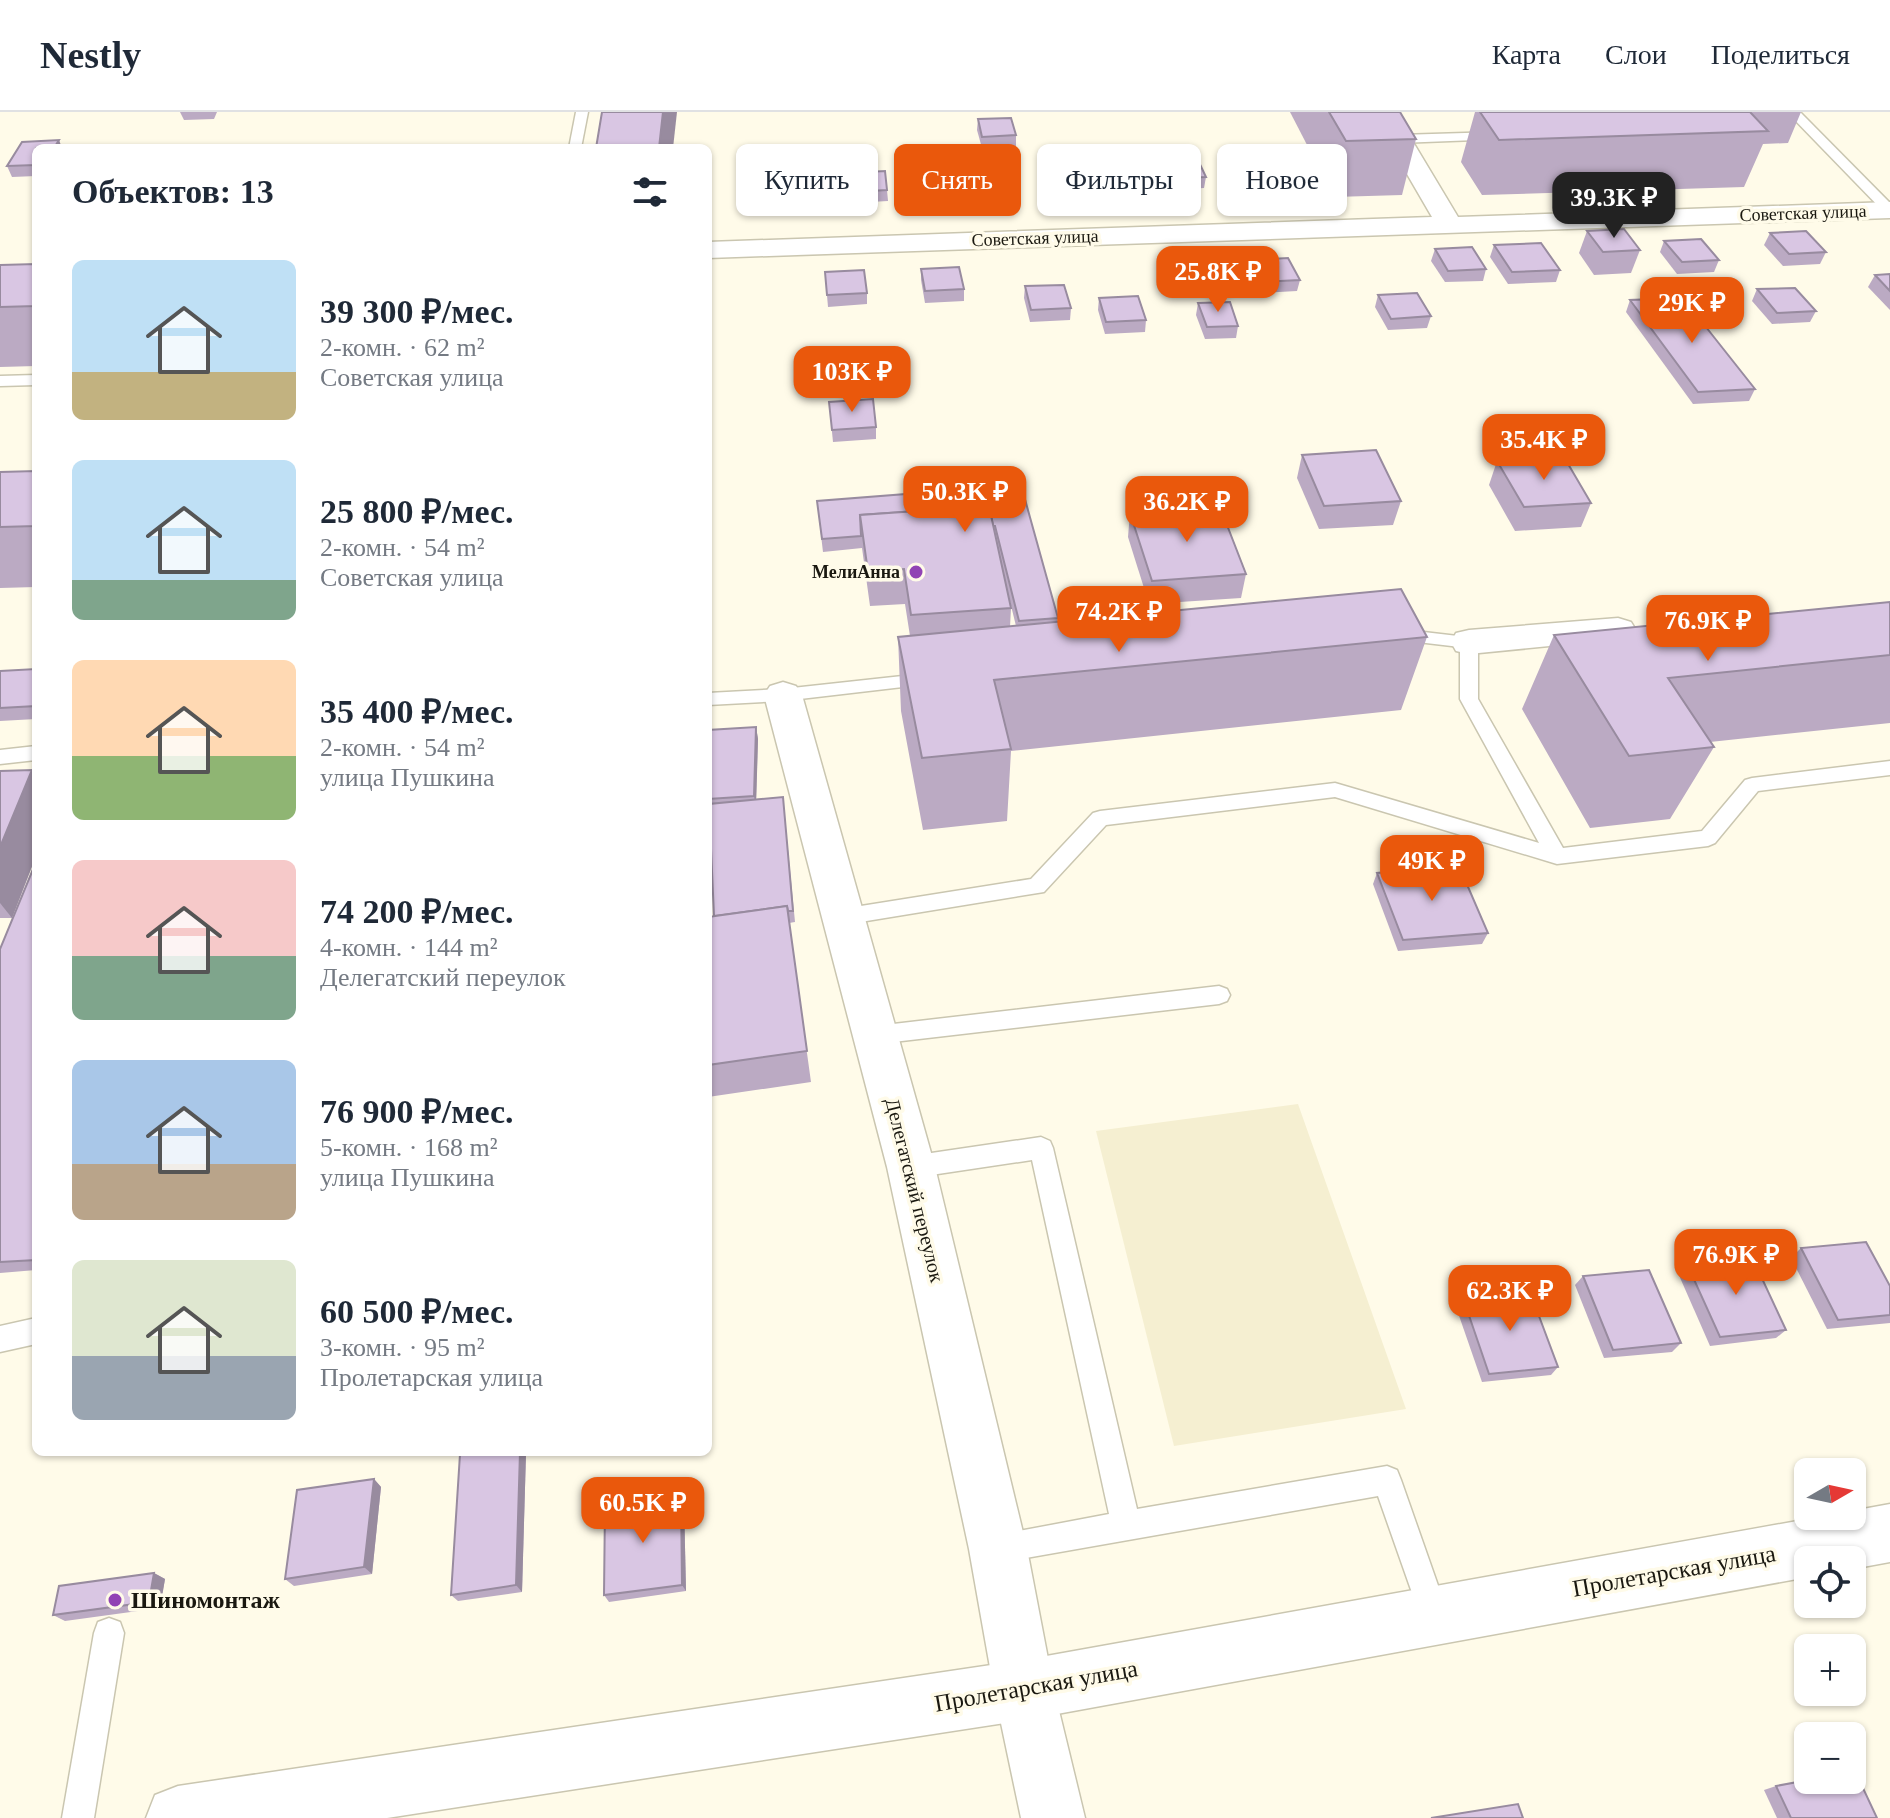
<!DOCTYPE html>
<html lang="ru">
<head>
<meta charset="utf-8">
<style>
	body { margin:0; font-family:"Times New Roman",serif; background:#f6f6f7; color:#1f2937; height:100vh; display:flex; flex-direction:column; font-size:30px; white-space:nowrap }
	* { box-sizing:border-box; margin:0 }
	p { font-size:26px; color:#747a83 }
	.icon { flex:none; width:44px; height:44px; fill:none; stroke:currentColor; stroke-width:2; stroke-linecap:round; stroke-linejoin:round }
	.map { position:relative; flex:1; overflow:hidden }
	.details { position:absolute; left:32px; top:32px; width:680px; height:1312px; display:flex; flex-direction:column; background:#fff; border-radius:12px; box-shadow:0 2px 6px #0004 }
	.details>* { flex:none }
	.top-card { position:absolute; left:736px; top:32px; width:760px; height:72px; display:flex; gap:16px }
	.needle { width:52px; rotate:81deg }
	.tools { position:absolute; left:1794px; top:1346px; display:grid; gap:16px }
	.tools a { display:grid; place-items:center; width:72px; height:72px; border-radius:12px; background:#fff; box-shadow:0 2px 6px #0004; font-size:40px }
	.price { position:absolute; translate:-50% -68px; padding:0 18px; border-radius:16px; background:#ea580c; color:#fff; font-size:26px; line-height:52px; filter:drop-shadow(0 2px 4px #0008) }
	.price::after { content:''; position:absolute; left:50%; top:48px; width:24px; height:18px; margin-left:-12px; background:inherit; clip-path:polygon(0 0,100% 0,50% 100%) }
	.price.selected { background:#222; color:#fff }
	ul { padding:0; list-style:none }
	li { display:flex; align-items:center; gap:24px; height:200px; padding:0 40px }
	li span { display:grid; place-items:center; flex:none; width:224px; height:160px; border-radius:12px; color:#555 }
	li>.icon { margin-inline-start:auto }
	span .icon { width:96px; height:96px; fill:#fffc; stroke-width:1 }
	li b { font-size:34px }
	h2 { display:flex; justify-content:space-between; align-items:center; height:96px; padding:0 40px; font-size:34px }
	.chip { padding:0 28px; border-radius:12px; background:#fff; box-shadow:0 2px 6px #0004; font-size:28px; line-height:72px }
	.chip.selected { background:#ea580c; color:#fff }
	header { display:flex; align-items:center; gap:48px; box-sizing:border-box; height:112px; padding:0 40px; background:#fff; border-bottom:2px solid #e0e1e3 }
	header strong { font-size:38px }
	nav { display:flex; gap:44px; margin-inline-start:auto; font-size:28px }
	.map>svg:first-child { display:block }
</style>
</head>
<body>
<header>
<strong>Nestly</strong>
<nav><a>Карта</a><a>Слои</a><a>Поделиться</a></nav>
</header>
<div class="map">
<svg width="1890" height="1706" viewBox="0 0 1890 1706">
	<rect width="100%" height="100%" fill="#fffbe9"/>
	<!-- built -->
	<path fill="#f5efd1" d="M1298,992L1406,1297L1174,1334L1096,1019Z"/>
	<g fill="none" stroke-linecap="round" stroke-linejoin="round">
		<!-- lane casing -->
		<g stroke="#cac6b0" stroke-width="3">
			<g id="lane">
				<path d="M576,0H588L581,36H569Z"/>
				<path d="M1787,0H1800L1890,91V102L1885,101Z"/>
				<path d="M1498,20L1502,21V27L1399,31L1393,27L1399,23Z"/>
				<path d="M36,263V273L0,274V264Z"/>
				<path d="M1398,517L1475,526L1478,530V587L1563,736L1702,719L1745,668L1752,666L1890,649V663L1758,679L1715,731L1708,734L1557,752L1335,685L1106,713L1044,780L842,813L834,811L831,805L834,799L842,797L1031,767L1093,701L1100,699L1335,671L1539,731L1460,587V535L1392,527L1389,523L1392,519Z"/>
				<path d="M930,561L939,567L937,571L783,589L708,593V581L783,577Z"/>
				<path d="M36,634V648L0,652V638Z"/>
				<path d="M1219,874L1227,877L1230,883L1227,889L1219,892L876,932L868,930L865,923L868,916L876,914Z"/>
				<path d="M1041,1025L1050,1029L1053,1036L1137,1397L1387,1354L1397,1358L1401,1368L1448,1502L1443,1512L1433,1517L1423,1512L1378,1384L998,1451L988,1447L984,1437L988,1427L998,1423L1109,1402L1032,1048L911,1066L902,1063L899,1055L902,1047L911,1044Z"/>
				<path d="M36,1206V1232L0,1240V1214Z"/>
				<path d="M109,1506L120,1510L124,1521L94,1706H62L94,1521L98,1510Z"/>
			</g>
		</g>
		<!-- street casing -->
		<g stroke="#cac6b0" stroke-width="3">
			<g id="street">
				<path d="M1371,0H1395L1458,105L1890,90V106L708,146V130L1432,105Z"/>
				<path d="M1618,506L1631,510L1636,518L1631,526L1469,542L1456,539L1451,530L1456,521L1469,518Z"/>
				<path d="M783,570L796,574L802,583L935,1055L1027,1437L1054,1578L1085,1706H1021L994,1578L969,1437L887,1055L764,583L770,574Z"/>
			</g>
		</g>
		<!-- secondary casing -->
		<g stroke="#cac6b0" stroke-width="3">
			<path id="secondary" d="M1890,1392V1450L1852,1457V1448H1808V1465L1024,1608L387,1706H146L155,1683L178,1674L1024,1548L1825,1404H1852V1399Z"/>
		</g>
		<!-- lane -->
		<use href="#lane" fill="#fff" fill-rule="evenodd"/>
		<!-- street -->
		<use href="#street" fill="#fff" fill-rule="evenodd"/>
		<!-- secondary -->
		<use href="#secondary" fill="#fff" fill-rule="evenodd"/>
	</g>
	<!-- wall -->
	<g fill="#bbaac3" fill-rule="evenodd">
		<path d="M180,0H217L214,7L184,8Z"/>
		<path d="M1290,0H1400L1416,27L1402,83L1334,85Z"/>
		<path d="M1475,0H1801L1788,31L1763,32L1744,75L1482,83L1461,50Z"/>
		<path d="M978,7L1016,23V34L982,36L977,18Z"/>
		<path d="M36,36V64L12,65L7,54Z"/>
		<path d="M1163,48L1206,65L1204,76L1169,78L1161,59Z"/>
		<path d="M1053,49L1095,66L1094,77L1058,79L1053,60Z"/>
		<path d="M942,54L981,71V83L945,84L942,65Z"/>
		<path d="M849,61L887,78L888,89L852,91Z"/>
		<path d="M781,74L782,96L745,98L743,76Z"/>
		<path d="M1587,119L1640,138L1631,161L1594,163L1579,141Z"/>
		<path d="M1770,121L1826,140L1820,152L1783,154L1764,133Z"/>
		<path d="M1664,129L1719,148L1714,160L1677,162L1660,140Z"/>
		<path d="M1494,133L1560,158L1556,170L1508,172L1490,145Z"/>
		<path d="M1435,137L1486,157L1483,169L1445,170L1431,149Z"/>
		<path d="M1170,147L1217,167L1216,179L1177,181L1168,159Z"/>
		<path d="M1251,148L1300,168L1297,179L1258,181L1249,159Z"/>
		<path d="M36,152V254L0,255V153Z"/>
		<path d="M921,157L964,177V189L925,191L921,168Z"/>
		<path d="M825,160L867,181V192L828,195Z"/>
		<path d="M1890,162V198L1868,175L1875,163Z"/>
		<path d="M1025,174L1071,196L1070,208L1030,210L1024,186Z"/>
		<path d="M1757,177L1816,199L1810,210L1772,212L1752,189Z"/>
		<path d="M1378,183L1431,204L1427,216L1388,218L1375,195Z"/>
		<path d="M1099,186L1146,208L1145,220L1105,222L1098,198Z"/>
		<path d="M1630,188L1755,277L1749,289L1693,292L1626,200Z"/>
		<path d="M1198,191L1238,214L1236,226L1205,227L1196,203Z"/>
		<path d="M829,290L876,315V327L833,330Z"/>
		<path d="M1302,343L1401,389L1393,413L1319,417L1297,366Z"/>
		<path d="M1497,349L1591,391L1581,415L1515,419L1489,373Z"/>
		<path d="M36,359V475L0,476V360Z"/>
		<path d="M1021,373L1058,506L1057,510L1427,525L1401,598L1011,639L1007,709L923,718L901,599L898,525L910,524L905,492L870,494L862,436L823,440L817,389ZM1005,469L1016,514L1010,515L1011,496Z"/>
		<path d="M1130,401L1246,462L1241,486L1149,492L1128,425Z"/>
		<path d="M1890,490V611L1710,630L1714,635L1670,707L1590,716L1522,597L1554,523Z"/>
		<path d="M36,557V607L0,609V559Z"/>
		<path d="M756,615L758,627L756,687L783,685L795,810L789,811L811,970L708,985V805L714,804L709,699H708V618Z"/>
		<path d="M32,658L36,663V744L12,806H0V659Z"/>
		<path d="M36,750V1158L0,1161V837Z"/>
		<path d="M1377,761L1488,821L1482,832L1398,839L1373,772Z"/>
		<path d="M1801,1136L1890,1174V1211L1827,1217L1791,1146Z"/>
		<path d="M1687,1152L1786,1218L1776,1226L1710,1234L1678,1161Z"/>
		<path d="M1583,1164L1681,1231L1672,1240L1604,1246L1575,1173Z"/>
		<path d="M1463,1186L1558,1255L1551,1263L1482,1270L1456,1195Z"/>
		<path d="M526,1341L522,1480L458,1489L451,1483Z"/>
		<path d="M374,1367L381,1375L372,1462L294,1474L285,1467Z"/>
		<path d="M684,1391L686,1479L609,1490L604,1483Z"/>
		<path d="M154,1461L165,1467L160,1496L65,1509L53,1503Z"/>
		<path d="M1776,1674L1877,1706H1777L1764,1678Z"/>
	</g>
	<!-- shaded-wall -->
	<g fill="#988b9f">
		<path d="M663,0H677L673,36H659Z"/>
		<path d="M59,28L62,36H54Z"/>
		<path d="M756,615L758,627L756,696L754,684Z"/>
		<path d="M32,658L36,663V744L12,806L0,791V735Z"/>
		<path d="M520,1340L526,1341L522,1480L516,1473Z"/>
		<path d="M374,1367L381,1375L372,1462L364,1455Z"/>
		<path d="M681,1384L684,1391L686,1479L682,1473Z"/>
		<path d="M154,1461L165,1467L160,1496L149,1490Z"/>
	</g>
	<!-- building -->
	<g fill="#d9c6e3" stroke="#988b9f" stroke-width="2">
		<path d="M602,0H663L659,36H596Z"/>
		<path d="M1329,0H1400L1416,27L1346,29Z"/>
		<path d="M1480,0H1750L1768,19L1499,28Z"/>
		<path d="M1011,6L1016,23L982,25L978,7Z"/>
		<path d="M59,28L54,36H36V53L7,54L22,30Z"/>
		<path d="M1197,46L1206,65L1170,66L1163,48Z"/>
		<path d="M1088,48L1095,66L1059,68L1053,49Z"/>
		<path d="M977,52L981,71L945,73L942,54Z"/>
		<path d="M885,59L887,78L851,80L849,61Z"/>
		<path d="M781,74V85L743,86V76Z"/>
		<path d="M1624,117L1640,138L1603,140L1587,119Z"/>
		<path d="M1806,119L1826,140L1789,142L1770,121Z"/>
		<path d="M1701,127L1719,148L1682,150L1664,129Z"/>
		<path d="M1541,131L1560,158L1512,160L1494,133Z"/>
		<path d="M1472,135L1486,157L1448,159L1435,137Z"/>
		<path d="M1208,145L1217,167L1179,169L1170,147Z"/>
		<path d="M1288,146L1300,168L1261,170L1251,148Z"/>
		<path d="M36,152V194L0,195V153Z"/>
		<path d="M959,155L964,177L925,179L921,157Z"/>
		<path d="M864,158L867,181L827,183L825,160Z"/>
		<path d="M1890,162V179L1875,163Z"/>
		<path d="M1064,173L1071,196L1031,198L1025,174Z"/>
		<path d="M1795,176L1816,199L1777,201L1757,177Z"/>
		<path d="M1417,181L1431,204L1391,207L1378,183Z"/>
		<path d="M1138,184L1146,208L1106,210L1099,186Z"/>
		<path d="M1683,186L1755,277L1698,280L1630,188Z"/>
		<path d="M1230,190L1238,214L1207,215L1198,191Z"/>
		<path d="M873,287L876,315L832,318L829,290Z"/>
		<path d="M1376,338L1401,389L1324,394L1302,343Z"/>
		<path d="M1564,345L1591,391L1524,395L1497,349Z"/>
		<path d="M36,359V414L0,415V360Z"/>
		<path d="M1021,373L1058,506L1019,509L995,414H993L989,394L860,403L861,424L822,427L817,389Z"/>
		<path d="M989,394L1011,496L911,503L904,457L868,460L860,403Z"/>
		<path d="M1220,395L1246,462L1152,469L1130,401Z"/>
		<path d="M1401,477L1427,525L994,568L1011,637L922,646L898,525Z"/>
		<path d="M1890,490V543L1668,566L1714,635L1629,644L1554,523Z"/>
		<path d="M36,557V594L0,596V559Z"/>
		<path d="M756,615L754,684L708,687V618Z"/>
		<path d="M32,658L0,735V659Z"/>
		<path d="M783,685L793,799H788L787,794L714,804L709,692Z"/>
		<path d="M36,750V1148L0,1150V837Z"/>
		<path d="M1459,754L1488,821L1403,828L1377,761Z"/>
		<path d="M787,794L807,939L708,953V805Z"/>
		<path d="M1866,1130L1890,1174V1203L1838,1208L1801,1136Z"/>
		<path d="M1752,1145L1786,1218L1720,1225L1687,1152Z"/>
		<path d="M1649,1158L1681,1231L1613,1238L1583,1164Z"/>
		<path d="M1530,1180L1558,1255L1489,1262L1463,1186Z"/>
		<path d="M473,1340H520L516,1473L451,1483L460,1342Z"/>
		<path d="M374,1367L364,1455L285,1467L297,1378Z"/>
		<path d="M681,1384L682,1473L604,1483L605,1393Z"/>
		<path d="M154,1461L149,1490L53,1503L59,1474Z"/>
		<path d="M1852,1659H1855L1877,1706H1791L1776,1674L1808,1668H1852Z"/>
		<path d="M1518,1692L1523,1706H1431Z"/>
	</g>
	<!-- markers -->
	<g fill="#9143b4" stroke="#fffbe9" stroke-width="3">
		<circle cx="916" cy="460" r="8"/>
		<circle cx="115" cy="1488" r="8"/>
	</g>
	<g text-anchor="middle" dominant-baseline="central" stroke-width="7" stroke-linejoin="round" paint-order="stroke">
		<!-- far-street labels -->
		<g font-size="18" fill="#1a1810" stroke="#fffbe9">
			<text transform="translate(1803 101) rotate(-2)">Советская улица</text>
			<text transform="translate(1035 126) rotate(-2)">Советская улица</text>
		</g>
		<!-- far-poi labels -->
		<g font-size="18" font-weight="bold" fill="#1a1810" stroke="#fffbe9" text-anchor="end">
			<text x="900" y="460">МелиАнна</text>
		</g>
		<!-- street labels -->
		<g font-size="20" fill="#1a1810" stroke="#fffbe9">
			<text transform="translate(915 1078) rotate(76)">Делегатский переулок</text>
		</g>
		<!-- near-street labels -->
		<g font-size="24" fill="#1a1810" stroke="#fffbe9">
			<text transform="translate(1674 1459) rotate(-10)">Пролетарская улица</text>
			<text transform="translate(1036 1574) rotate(-10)">Пролетарская улица</text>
		</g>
		<!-- near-poi labels -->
		<g font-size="24" font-weight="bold" fill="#1a1810" stroke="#fffbe9" text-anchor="start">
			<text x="131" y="1488">Шиномонтаж</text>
		</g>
	</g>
</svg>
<div class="tools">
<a><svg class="needle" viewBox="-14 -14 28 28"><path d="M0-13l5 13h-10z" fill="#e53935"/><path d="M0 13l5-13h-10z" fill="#747a83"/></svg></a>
<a><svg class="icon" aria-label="locate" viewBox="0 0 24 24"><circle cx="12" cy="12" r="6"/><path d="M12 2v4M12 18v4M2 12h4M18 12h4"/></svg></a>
<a>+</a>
<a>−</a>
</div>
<b class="price selected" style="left:1614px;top:128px">39.3K ₽</b>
<b class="price" style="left:1218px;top:202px">25.8K ₽</b>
<b class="price" style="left:1692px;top:233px">29K ₽</b>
<b class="price" style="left:852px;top:302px">103K ₽</b>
<b class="price" style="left:1544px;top:370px">35.4K ₽</b>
<b class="price" style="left:965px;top:422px">50.3K ₽</b>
<b class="price" style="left:1187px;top:432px">36.2K ₽</b>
<b class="price" style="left:1119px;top:542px">74.2K ₽</b>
<b class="price" style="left:1708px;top:551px">76.9K ₽</b>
<b class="price" style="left:1432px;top:791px">49K ₽</b>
<b class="price" style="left:1736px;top:1185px">76.9K ₽</b>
<b class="price" style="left:1510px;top:1221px">62.3K ₽</b>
<b class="price" style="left:643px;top:1433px">60.5K ₽</b>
<div class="top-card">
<a class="chip">Купить</a>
<a class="chip selected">Снять</a>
<a class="chip">Фильтры</a>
<a class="chip">Новое</a>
</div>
<section class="details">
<h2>Объектов: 13<svg class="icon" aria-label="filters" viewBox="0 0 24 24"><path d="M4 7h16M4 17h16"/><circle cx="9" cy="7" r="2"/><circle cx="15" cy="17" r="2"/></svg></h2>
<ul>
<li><span style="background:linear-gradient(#bfe0f5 70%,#c2b280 0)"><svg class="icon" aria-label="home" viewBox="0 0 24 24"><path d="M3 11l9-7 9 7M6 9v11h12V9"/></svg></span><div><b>39 300 ₽/мес.</b><p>2-комн. · 62 m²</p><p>Советская улица</p></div></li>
<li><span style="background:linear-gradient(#bfe0f5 75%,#7fa58c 0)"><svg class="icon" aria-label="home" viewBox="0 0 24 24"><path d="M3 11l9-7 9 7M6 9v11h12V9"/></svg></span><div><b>25 800 ₽/мес.</b><p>2-комн. · 54 m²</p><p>Советская улица</p></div></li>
<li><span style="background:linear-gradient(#ffd9b3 60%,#8fb573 0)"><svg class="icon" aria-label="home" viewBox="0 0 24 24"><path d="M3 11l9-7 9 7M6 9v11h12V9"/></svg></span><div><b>35 400 ₽/мес.</b><p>2-комн. · 54 m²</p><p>улица Пушкина</p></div></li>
<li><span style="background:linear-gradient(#f6c9c9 60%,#7fa58c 0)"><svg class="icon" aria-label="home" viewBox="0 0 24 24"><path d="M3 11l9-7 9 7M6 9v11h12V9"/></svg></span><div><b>74 200 ₽/мес.</b><p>4-комн. · 144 m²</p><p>Делегатский переулок</p></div></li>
<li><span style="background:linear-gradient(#a9c7e8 65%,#b9a48a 0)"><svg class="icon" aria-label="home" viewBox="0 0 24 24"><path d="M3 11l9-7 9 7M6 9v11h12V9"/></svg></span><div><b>76 900 ₽/мес.</b><p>5-комн. · 168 m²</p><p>улица Пушкина</p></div></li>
<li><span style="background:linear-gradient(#dfe7d0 60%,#9aa5b1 0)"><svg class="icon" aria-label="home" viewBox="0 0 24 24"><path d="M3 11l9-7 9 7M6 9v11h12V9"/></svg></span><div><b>60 500 ₽/мес.</b><p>3-комн. · 95 m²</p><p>Пролетарская улица</p></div></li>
</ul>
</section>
</div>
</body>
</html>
